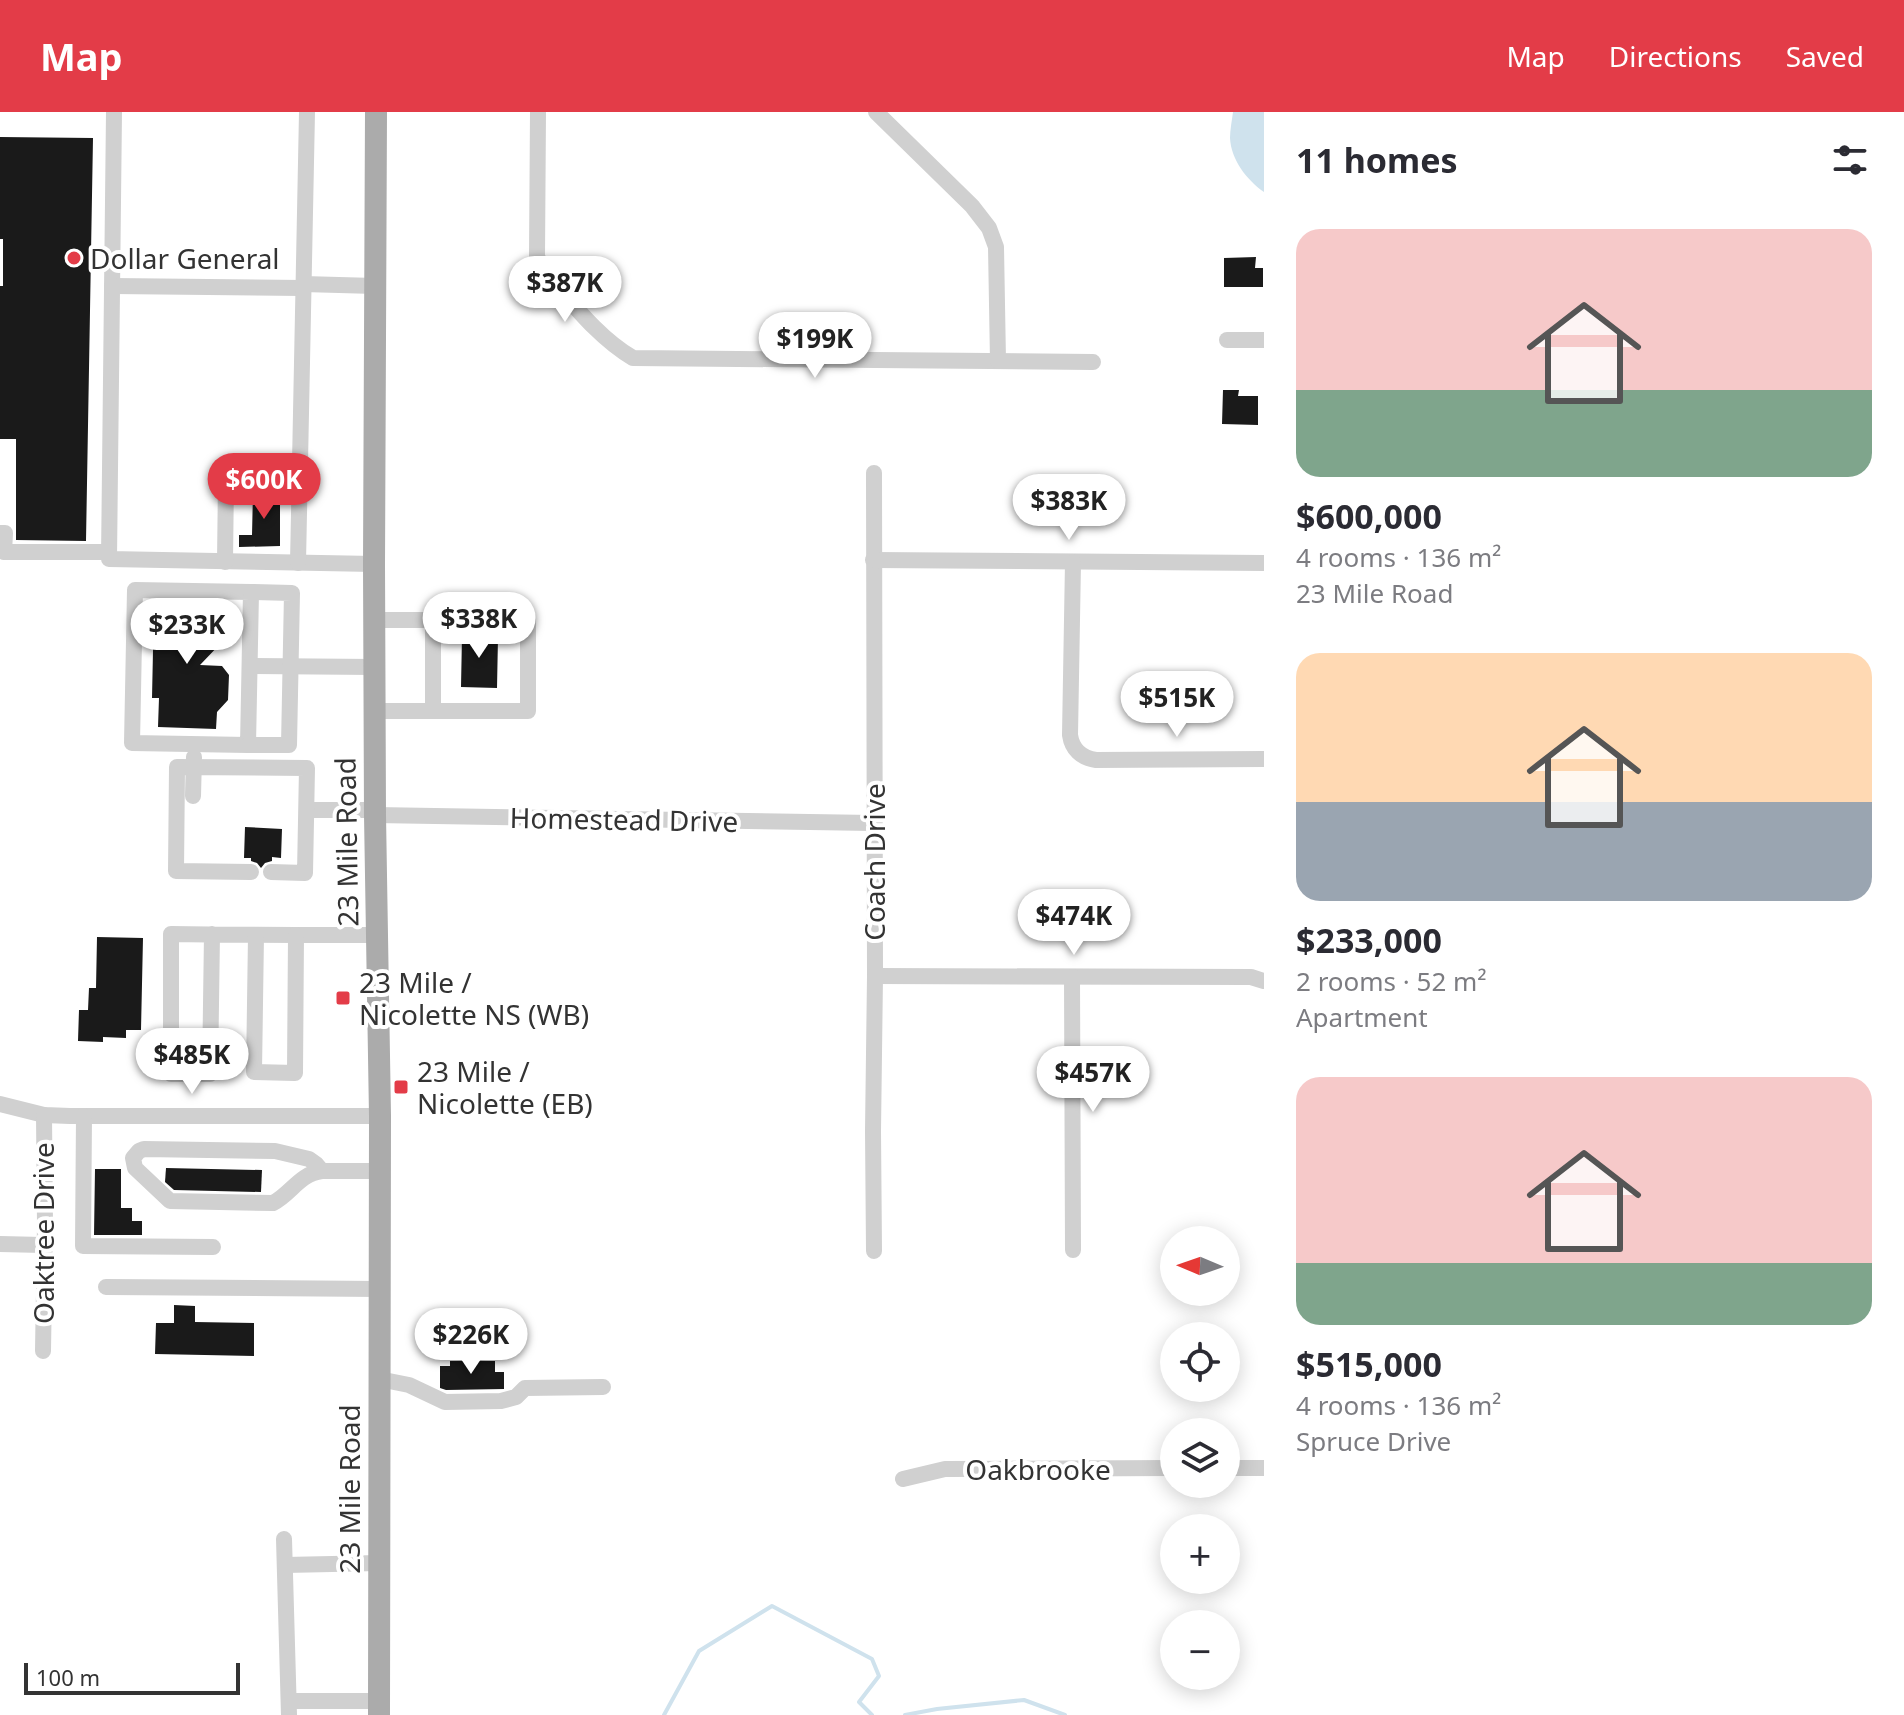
<!DOCTYPE html>
<html lang="en">
<head>
<meta charset="utf-8">
<style>
	body { margin:0; font-family:"Noto Sans",sans-serif; background:#f2f2f3; color:#2b2b33; height:100vh; display:flex; flex-direction:column; font-size:30px; white-space:nowrap }
	* { box-sizing:border-box; margin:0 }
	p { font-size:26px; color:#7c7c81 }
	.icon { flex:none; width:44px; height:44px; fill:none; stroke:currentColor; stroke-width:2; stroke-linecap:round; stroke-linejoin:round }
	.map { position:relative; flex:1; overflow:hidden }
	.drawer { display:flex; flex-direction:column; background:#fff; width:640px }
	.drawer>* { flex:none }
	.needle { width:52px; rotate:272deg }
	.controls { position:absolute; left:1160px; top:1114px; display:grid; gap:16px }
	.controls a { display:grid; place-items:center; width:80px; height:80px; border-radius:50%; background:#fff; box-shadow:0 4px 20px #0003; font-size:40px }
	.scale { position:absolute; left:24px; bottom:20px; width:216px; box-sizing:border-box; padding-left:8px; border:4px solid #333; border-top:0; font-size:22px; line-height:28px; white-space:nowrap; color:#333; -webkit-text-stroke:6px #fff; paint-order:stroke }
	.price { position:absolute; translate:-50% -68px; padding:0 18px; border-radius:28px; background:#fff; color:#222; font-size:26px; line-height:52px; filter:drop-shadow(0 2px 4px #0008) }
	.price::after { content:''; position:absolute; left:50%; top:48px; width:24px; height:18px; margin-left:-12px; background:inherit; clip-path:polygon(0 0,100% 0,50% 100%) }
	.price.active { background:#e33c48; color:#fff }
	ul { padding:0; list-style:none }
	li { display:grid; align-content:center; gap:16px; height:424px; padding:0 32px }
	li span { display:grid; place-items:center; height:248px; border-radius:24px; color:#555 }
	li>.icon { margin-inline-start:auto }
	span .icon { width:144px; height:144px; fill:#fffc; stroke-width:1 }
	li b { font-size:34px }
	h2 { display:flex; justify-content:space-between; align-items:center; height:96px; padding:0 32px; font-size:34px }
	header { display:flex; align-items:center; gap:48px; box-sizing:border-box; height:112px; padding:0 40px; background:#e33c48; color:#fff }
	header strong { font-size:38px }
	nav { display:flex; gap:44px; margin-inline-start:auto; font-size:28px }
	main { display:flex; flex:1; min-height:0 }
	.map>svg:first-child { display:block }
</style>
</head>
<body>
<header>
<strong>Map</strong>
<nav><a>Map</a><a>Directions</a><a>Saved</a></nav>
</header>
<main>
<div class="map">
<svg width="1264" height="1603" viewBox="0 0 1264 1603">
	<rect width="100%" height="100%" fill="#fff"/>
	<!-- water -->
	<path fill="#cfe2ed" d="M1233,0H1264V80C1247,68 1231,48 1230,26C1230,18 1232,8 1233,0Z"/>
	<g fill="none" stroke-linecap="round" stroke-linejoin="round">
		<!-- stream -->
		<g stroke="#cfe2ed" stroke-width="4">
			<path d="M664,1603L699,1539L772,1494L872,1547L879,1564L859,1590L872,1603"/>
			<path d="M905,1603L937,1597L1024,1588L1065,1603"/>
		</g>
	</g>
	<!-- building -->
	<g fill="#1a1a1a">
		<path d="M0,25L93,26L86,429L16,428V327H0V174H3V127H0Z"/>
		<path d="M1256,145L1255,156H1263V175H1224V146Z"/>
		<path d="M1223,278H1239L1238,284H1258V313L1222,312Z"/>
		<path d="M253,380H280V434L239,435V423H252Z"/>
		<path d="M154,491L217,492L216,510L221,515V531L200,553L222,554L229,563L228,588L217,600L216,617L158,615L159,586H152Z"/>
		<path d="M478,514L487,518V525H498L497,576L461,575L462,524H469V519Z"/>
		<path d="M245,715L282,717L281,746L272,745V749L265,751L261,756L257,751L251,749V746H244Z"/>
		<path d="M97,825L143,826L141,918H126V926L103,925V930L78,929L79,898H88L89,876H96Z"/>
		<path d="M166,1056L262,1058L261,1080L174,1078L165,1070Z"/>
		<path d="M95,1057H121V1096H132V1109H142V1123H94Z"/>
		<path d="M174,1193L195,1194V1210L254,1211V1244L155,1242L156,1211H174Z"/>
		<path d="M450,1249H495V1260H504V1277L446,1278L440,1276V1254H450Z"/>
	</g>
	<g fill="none" stroke-linecap="round" stroke-linejoin="round">
		<!-- minor -->
		<g stroke="#d0d0d0" stroke-width="16">
			<path d="M114,0L109,447L374,452"/>
			<path d="M538,0L537,144L542,157C570,188 597,225 633,246L1093,250"/>
			<path d="M876,0L972,94L989,116L996,135L998,249"/>
			<path d="M303,172L375,174"/>
			<path d="M112,174L303,176"/>
			<path d="M1227,228H1264"/>
			<path d="M874,361L875,864L873,1019L874,1139"/>
			<path d="M0,421H5L4,440H109"/>
			<path d="M873,448L1264,451"/>
			<path d="M225,450L226,367L299,368"/>
			<path d="M1073,450L1070,623C1072,637 1081,646 1096,648L1264,647"/>
			<path d="M298,451L307,0"/>
			<path d="M135,478L251,480L248,633L132,631Z"/>
			<path d="M375,508H469"/>
			<path d="M250,554L375,555"/>
			<path d="M375,599H528V508L487,507"/>
			<path d="M433,599V508"/>
			<path d="M248,633H289L292,481L251,480"/>
			<path d="M193,684L194,645"/>
			<path d="M307,698H375"/>
			<path d="M375,703L873,711"/>
			<path d="M251,760L176,759L177,655L307,656L305,761L271,760"/>
			<path d="M212,822L210,962H171V822C240,823 309,823 377,823"/>
			<path d="M256,823L254,960L295,961L296,823"/>
			<path d="M875,864L1251,865L1264,869"/>
			<path d="M1072,865L1073,1138"/>
			<path d="M0,992L44,1003L70,1004H380"/>
			<path d="M84,1004L83,1134L213,1135"/>
			<path d="M322,1059C299,1062 291,1082 273,1091L170,1089L135,1056L133,1046L139,1039L144,1037L275,1039L309,1047L316,1052L322,1059H380"/>
			<path d="M0,1132L43,1133"/>
			<path d="M106,1175L380,1177"/>
			<path d="M43,1239L45,1113L44,1003"/>
			<path d="M379,1267L409,1273L445,1290L501,1289L516,1285L525,1276L603,1275"/>
			<path d="M1226,1356H1264"/>
			<path d="M903,1367L945,1357L1174,1356"/>
			<path d="M284,1427L289,1603"/>
			<path d="M285,1453L379,1451"/>
			<path d="M289,1589H379"/>
		</g>
		<!-- major -->
		<path stroke="#ababab" stroke-width="22" d="M376,0L374,452L375,703L380,1004L379,1603"/>
	</g>
	<!-- markers -->
	<g fill="#e33c48" stroke="#fff" stroke-width="3">
		<circle cx="74" cy="146" r="8"/>
		<rect x="335" y="878" width="16" height="16" rx="4"/>
		<rect x="393" y="967" width="16" height="16" rx="4"/>
	</g>
	<g text-anchor="middle" dominant-baseline="central" stroke-width="8" stroke-linejoin="round" paint-order="stroke">
		<!-- poi labels -->
		<g font-size="28" fill="#333" stroke="#fff" text-anchor="start">
			<text x="90" y="146">Dollar General</text>
			<text x="359" y="870">23 Mile /<tspan x="359" dy="32">Nicolette NS (WB)</tspan></text>
			<text x="417" y="959">23 Mile /<tspan x="417" dy="32">Nicolette (EB)</tspan></text>
		</g>
		<!-- street labels -->
		<g font-size="28" fill="#333" stroke="#fff">
			<text transform="translate(624 707) rotate(1)">Homestead Drive</text>
			<text transform="translate(346 730) rotate(-91)">23 Mile Road</text>
			<text transform="translate(874 750) rotate(-90)">Coach Drive</text>
			<text transform="translate(43 1121) rotate(-90)">Oaktree Drive</text>
			<text x="1038" y="1357">Oakbrooke</text>
			<text transform="translate(349 1377) rotate(-90)">23 Mile Road</text>
		</g>
	</g>
</svg>
<div class="controls">
<a><svg class="needle" viewBox="-14 -14 28 28"><path d="M0-13l5 13h-10z" fill="#e53935"/><path d="M0 13l5-13h-10z" fill="#7c7c81"/></svg></a>
<a><svg class="icon" aria-label="locate" viewBox="0 0 24 24"><circle cx="12" cy="12" r="6"/><path d="M12 2v4M12 18v4M2 12h4M18 12h4"/></svg></a>
<a><svg class="icon" aria-label="layers" viewBox="0 0 24 24"><path d="M12 4l9 5-9 5-9-5zM3 14l9 5 9-5"/></svg></a>
<a>+</a>
<a>−</a>
</div>
<div class="scale">100 m</div>
<b class="price" style="left:565px;top:212px">$387K</b>
<b class="price" style="left:815px;top:268px">$199K</b>
<b class="price active" style="left:264px;top:409px">$600K</b>
<b class="price" style="left:1069px;top:430px">$383K</b>
<b class="price" style="left:479px;top:548px">$338K</b>
<b class="price" style="left:187px;top:554px">$233K</b>
<b class="price" style="left:1177px;top:627px">$515K</b>
<b class="price" style="left:1074px;top:845px">$474K</b>
<b class="price" style="left:192px;top:984px">$485K</b>
<b class="price" style="left:1093px;top:1002px">$457K</b>
<b class="price" style="left:471px;top:1264px">$226K</b>
</div>
<section class="drawer">
<h2>11 homes<svg class="icon" aria-label="filters" viewBox="0 0 24 24"><path d="M4 7h16M4 17h16"/><circle cx="9" cy="7" r="2"/><circle cx="15" cy="17" r="2"/></svg></h2>
<ul>
<li><span style="background:linear-gradient(#f6c9c9 65%,#7fa58c 0)"><svg class="icon" aria-label="home" viewBox="0 0 24 24"><path d="M3 11l9-7 9 7M6 9v11h12V9"/></svg></span><div><b>$600,000</b><p>4 rooms · 136 m²</p><p>23 Mile Road</p></div></li>
<li><span style="background:linear-gradient(#ffd9b3 60%,#9aa5b1 0)"><svg class="icon" aria-label="home" viewBox="0 0 24 24"><path d="M3 11l9-7 9 7M6 9v11h12V9"/></svg></span><div><b>$233,000</b><p>2 rooms · 52 m²</p><p>Apartment</p></div></li>
<li><span style="background:linear-gradient(#f6c9c9 75%,#7fa58c 0)"><svg class="icon" aria-label="home" viewBox="0 0 24 24"><path d="M3 11l9-7 9 7M6 9v11h12V9"/></svg></span><div><b>$515,000</b><p>4 rooms · 136 m²</p><p>Spruce Drive</p></div></li>
</ul>
</section>
</main>
</body>
</html>
